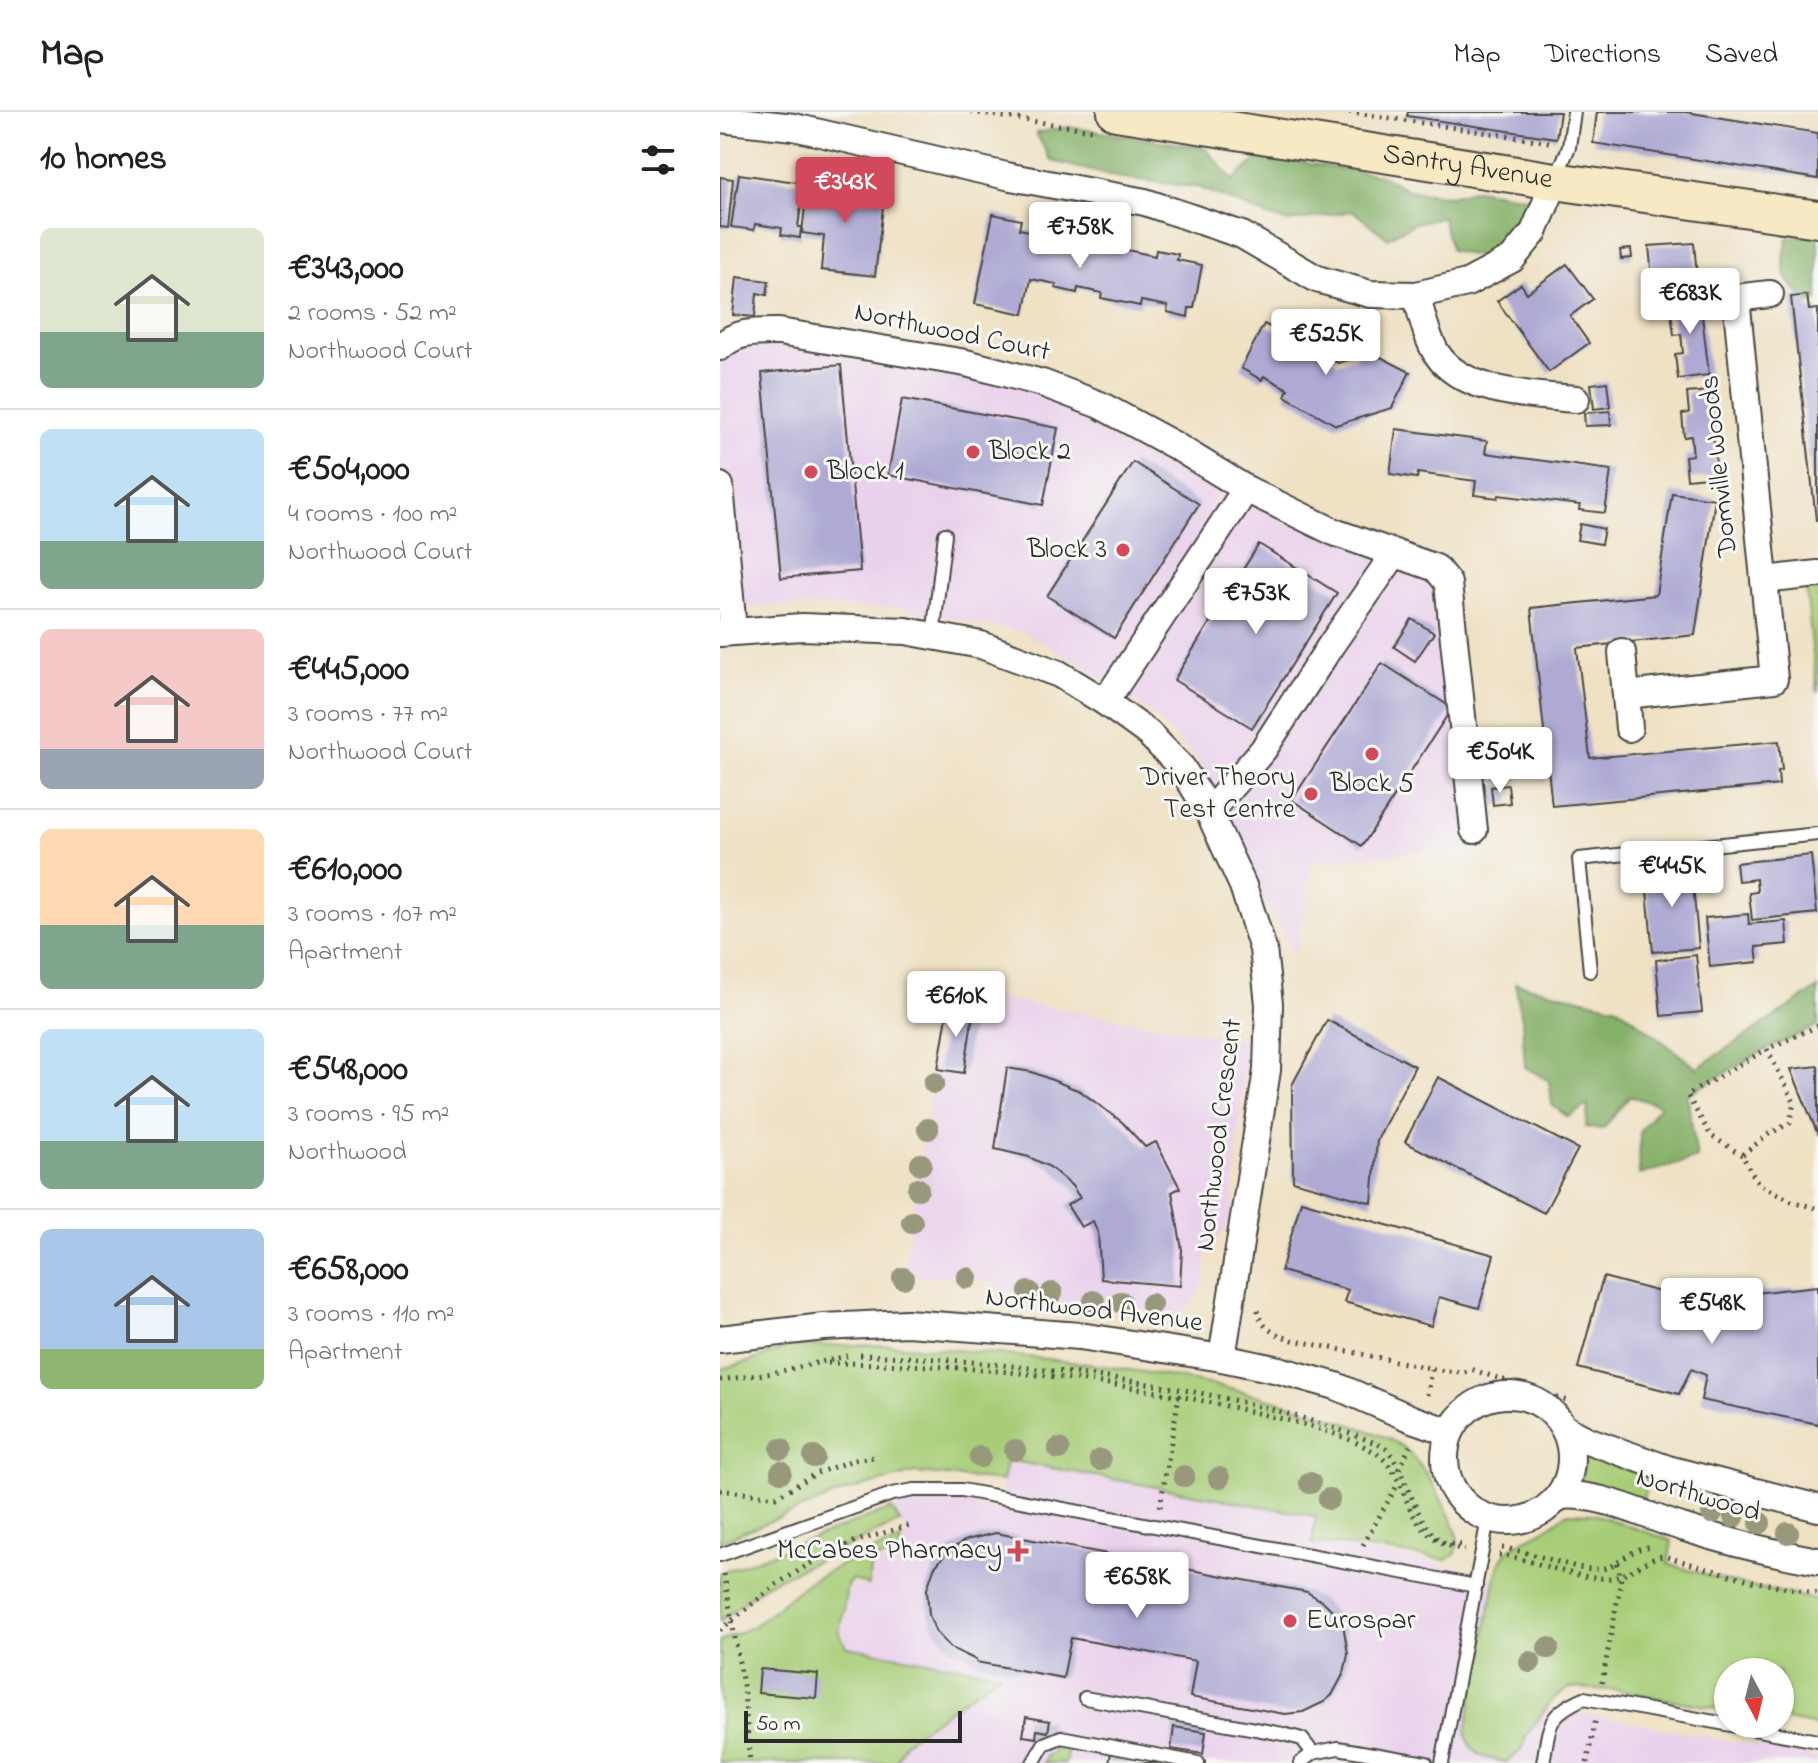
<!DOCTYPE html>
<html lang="en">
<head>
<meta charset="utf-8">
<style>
	body { margin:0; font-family:"Indie Flower",sans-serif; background:#f2f2f2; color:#202124; height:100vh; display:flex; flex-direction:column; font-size:30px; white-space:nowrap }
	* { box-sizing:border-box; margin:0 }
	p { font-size:26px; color:#757577 }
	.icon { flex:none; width:44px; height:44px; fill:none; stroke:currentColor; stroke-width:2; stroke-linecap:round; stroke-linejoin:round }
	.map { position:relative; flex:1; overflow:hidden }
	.drawer { display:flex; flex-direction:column; background:#fff; width:720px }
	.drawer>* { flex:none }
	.needle { width:52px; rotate:173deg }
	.tools { position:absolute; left:994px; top:1546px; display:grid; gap:16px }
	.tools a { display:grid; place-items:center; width:80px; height:80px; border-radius:50%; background:#fff; box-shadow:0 2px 6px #0004; font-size:40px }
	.scale { position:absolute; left:24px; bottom:20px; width:218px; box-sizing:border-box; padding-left:8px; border:4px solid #2b2b2b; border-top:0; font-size:22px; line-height:28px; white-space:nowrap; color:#2b2b2b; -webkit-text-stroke:6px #f6f6f2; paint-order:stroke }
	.price { position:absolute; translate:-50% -68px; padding:0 18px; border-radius:8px; background:#fff; color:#222; font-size:26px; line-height:52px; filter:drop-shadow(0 2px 4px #0008) }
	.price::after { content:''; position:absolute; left:50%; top:48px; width:24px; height:18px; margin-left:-12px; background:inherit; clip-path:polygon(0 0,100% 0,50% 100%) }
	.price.selected { background:#d1495b; color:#fff }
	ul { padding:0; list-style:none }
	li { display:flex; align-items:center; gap:24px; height:200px; padding:0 40px }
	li+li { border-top:2px solid #e0e0e0 }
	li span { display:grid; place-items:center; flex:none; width:224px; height:160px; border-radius:12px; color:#555 }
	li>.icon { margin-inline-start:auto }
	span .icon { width:96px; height:96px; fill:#fffc; stroke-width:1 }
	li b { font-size:34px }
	h2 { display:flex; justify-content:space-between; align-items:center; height:96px; padding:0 40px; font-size:34px }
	header { display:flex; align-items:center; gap:48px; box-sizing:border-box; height:112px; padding:0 40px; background:#fff; border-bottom:2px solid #e0e0e0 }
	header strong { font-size:38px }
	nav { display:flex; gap:44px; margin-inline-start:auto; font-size:28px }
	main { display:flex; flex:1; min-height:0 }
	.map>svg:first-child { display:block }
</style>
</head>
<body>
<header>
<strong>Map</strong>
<nav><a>Map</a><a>Directions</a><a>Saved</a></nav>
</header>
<main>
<section class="drawer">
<h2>10 homes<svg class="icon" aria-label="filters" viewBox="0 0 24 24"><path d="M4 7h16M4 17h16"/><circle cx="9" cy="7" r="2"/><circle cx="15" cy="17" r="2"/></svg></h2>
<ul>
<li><span style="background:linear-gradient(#dfe7d0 65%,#7fa58c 0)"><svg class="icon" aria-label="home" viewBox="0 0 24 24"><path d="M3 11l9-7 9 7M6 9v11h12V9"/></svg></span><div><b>€343,000</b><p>2 rooms · 52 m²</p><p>Northwood Court</p></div></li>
<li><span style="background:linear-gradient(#bfe0f5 70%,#7fa58c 0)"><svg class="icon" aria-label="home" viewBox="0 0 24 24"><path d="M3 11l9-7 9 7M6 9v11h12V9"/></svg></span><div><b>€504,000</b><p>4 rooms · 100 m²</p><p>Northwood Court</p></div></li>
<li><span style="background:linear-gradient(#f6c9c9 75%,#9aa5b1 0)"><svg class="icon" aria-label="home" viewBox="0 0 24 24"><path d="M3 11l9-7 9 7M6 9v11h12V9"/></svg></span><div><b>€445,000</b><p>3 rooms · 77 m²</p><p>Northwood Court</p></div></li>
<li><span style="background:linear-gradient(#ffd9b3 60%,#7fa58c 0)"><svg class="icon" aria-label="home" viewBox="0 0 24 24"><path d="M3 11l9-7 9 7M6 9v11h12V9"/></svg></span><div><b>€610,000</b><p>3 rooms · 107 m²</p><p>Apartment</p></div></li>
<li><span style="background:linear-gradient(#bfe0f5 70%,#7fa58c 0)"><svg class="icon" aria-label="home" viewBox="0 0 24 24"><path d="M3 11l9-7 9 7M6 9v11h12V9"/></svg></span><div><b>€548,000</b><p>3 rooms · 95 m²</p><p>Northwood</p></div></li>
<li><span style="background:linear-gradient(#a9c7e8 75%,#8fb573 0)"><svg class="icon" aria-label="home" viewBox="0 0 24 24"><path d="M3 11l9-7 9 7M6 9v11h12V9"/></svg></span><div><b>€658,000</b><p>3 rooms · 110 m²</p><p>Apartment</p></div></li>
</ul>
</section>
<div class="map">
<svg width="1098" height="1651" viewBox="0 0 1098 1651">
	<rect width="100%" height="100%" fill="#f6f6f2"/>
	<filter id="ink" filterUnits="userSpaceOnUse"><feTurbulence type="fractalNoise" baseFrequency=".0125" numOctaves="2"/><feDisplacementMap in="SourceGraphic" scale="16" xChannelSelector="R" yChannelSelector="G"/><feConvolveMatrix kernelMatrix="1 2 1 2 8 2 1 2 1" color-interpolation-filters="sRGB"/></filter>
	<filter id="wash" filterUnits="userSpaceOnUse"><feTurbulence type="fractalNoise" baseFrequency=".006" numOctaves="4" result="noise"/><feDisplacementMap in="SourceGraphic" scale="32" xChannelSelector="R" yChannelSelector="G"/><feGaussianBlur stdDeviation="1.8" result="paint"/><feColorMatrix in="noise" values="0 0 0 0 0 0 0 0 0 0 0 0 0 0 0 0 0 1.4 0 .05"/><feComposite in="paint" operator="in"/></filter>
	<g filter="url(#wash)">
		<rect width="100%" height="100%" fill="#efe1c4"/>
		<!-- built -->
		<g fill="#ead1ec">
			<path d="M10,226L322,271L729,471L767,734L592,750L576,843L535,772L479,649L430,601L362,553L303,520L180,496L41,494L0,501V235Z"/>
			<path d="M226,878L526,928L511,1110L486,1142L485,1166L472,1192L458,1201L351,1193L310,1187L259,1167L183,1164Z"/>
			<path d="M288,1350L596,1405L590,1433L612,1434L739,1456L781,1475L757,1589L855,1600L1098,1645V1651H176L185,1630L279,1562L127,1535L122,1519L130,1473L151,1477L153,1453L181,1445L187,1421L172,1397L205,1388L248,1391L277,1400Z"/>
		</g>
		<!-- green -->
		<g fill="#a7cd77" stroke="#697c51" stroke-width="2">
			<path d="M1098,475V579L1097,580L1086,477Z"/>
			<path d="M170,1233C317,1244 485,1259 624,1310C642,1317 670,1324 685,1337C702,1352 713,1371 723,1391C733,1412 741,1418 736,1441L727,1448L613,1432H592L596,1404L287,1348L282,1369L195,1361L130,1378L0,1429V1257L29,1250L71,1234Z"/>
			<path d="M862,1340L930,1367L922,1388L861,1369L864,1350Z"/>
			<path d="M172,1397L180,1410L46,1472L0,1509V1461Z"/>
			<path d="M848,1401L874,1402L952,1429L948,1452L1010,1470L1098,1488V1614L1060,1607V1560H1008V1598L896,1578L850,1576L834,1586L806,1624L802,1638L787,1650C766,1647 750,1644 746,1620L777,1458C788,1430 803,1430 826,1416C833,1412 840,1406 848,1401Z"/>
			<path d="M181,1428L179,1441L151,1449L148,1474L132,1467L127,1474L119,1521L127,1535L280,1561L185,1630L176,1651H0V1529L32,1515L88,1470L135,1446Z"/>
			<path d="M339,1636H348L345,1651H323L327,1643Z"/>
		</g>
		<!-- forest -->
		<g fill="#85b068" stroke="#586e4a" stroke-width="2">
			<path d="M348,15L485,36L513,68L541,44L661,63L688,78L730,84L757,77L812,86L813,97L796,118L758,145L731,138L722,105L695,111L667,126L633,99L569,110L550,105L481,76L396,65L331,49L316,21Z"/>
			<path d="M1098,120V189L1089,190C1062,168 1060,159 1068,126Z"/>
			<path d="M795,871L898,895L977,956L1098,876V914L1047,937L967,983L977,1046L919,1063L920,1019L940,993L910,984L883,1017L866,1015L868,993L848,1005L832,993L829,969L805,955L802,907Z"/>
		</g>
		<g id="blocks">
			<!-- building -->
			<g fill="#aeaad4">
				<path d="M688,0H840L836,26L687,4Z"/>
				<path d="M877,0H965L1098,21V67L873,31Z"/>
				<path d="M19,62L84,71L78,115H81L80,126L61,123L62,116L35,112L34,118L11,115Z"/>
				<path d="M0,65L13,67L8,116L0,115Z"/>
				<path d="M88,68L165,77L155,164L101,158L104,124L82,121Z"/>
				<path d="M273,102L301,108L299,117L372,132L373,125L394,128L393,135L435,144L436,138L458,142L457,148L482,153L474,196H469L468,205L447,200L448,194L421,189L420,194L381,186L382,181L358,176L357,181L335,176L336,172L311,167L304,202L255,192Z"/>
				<path d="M974,131L977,165L956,167V174L933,176L929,134Z"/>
				<path d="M911,137L912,146L901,147L900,138Z"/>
				<path d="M847,152L873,187L850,204L869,231L829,260L777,189L801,172L807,181Z"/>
				<path d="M17,165L49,169L47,183L37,181L35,205L13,203Z"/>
				<path d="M979,178L989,263L958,267L955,242L963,241L961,222L954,223L951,200L959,199L956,181Z"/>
				<path d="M1087,183L1089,198L1098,197V408H1096L1071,185Z"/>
				<path d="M544,212L568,224L571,218L590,228L587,234L618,251L635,246L641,235L690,260L672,296L616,313L565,284L568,277L544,264L542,268L521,256Z"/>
				<path d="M121,253L140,459L61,466L42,261Z"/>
				<path d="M887,270L890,295L874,297L871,272Z"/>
				<path d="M989,279L997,364L967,367L965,344L973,343L971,324L964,325L962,302L969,301L967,281Z"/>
				<path d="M182,287L338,316L323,393L168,363Z"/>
				<path d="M890,299L891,313L865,314L864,301Z"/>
				<path d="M676,317L767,329L765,341L891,358L885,401L859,398L860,393L779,383L778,386L754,383L756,369L698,361L697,366L670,362Z"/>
				<path d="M413,350L479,392L394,526L327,484Z"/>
				<path d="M952,381L995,387L975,523L857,536L870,646L1059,629L1062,658L1058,659L1059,673L832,694L811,496L936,483Z"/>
				<path d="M860,412L884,417L881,432L857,428Z"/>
				<path d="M539,432L617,481L532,616L454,568Z"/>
				<path d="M692,507L714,521L695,549L674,535Z"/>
				<path d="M662,551L732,596L642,734L572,688Z"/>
				<path d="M788,673L790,691L773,693L771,675Z"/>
				<path d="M1091,743L1097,801L1032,808L1029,781L1037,780L1036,767L1018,769L1016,751Z"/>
				<path d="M971,754L979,836L933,840L925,759Z"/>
				<path d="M1028,802L1029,812L1066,809L1068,832L1036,835L1038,850L990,855L985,806Z"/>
				<path d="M976,843L982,900L941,904L936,848Z"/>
				<path d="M229,892L254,896L244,961L218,957Z"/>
				<path d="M607,908L695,954L657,1028L652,1091L573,1069L572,973Z"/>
				<path d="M1098,954V1023L1071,957Z"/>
				<path d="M287,956L312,960L360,979L402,1010L425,1035L436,1030L460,1076L452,1080L462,1138L460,1174L381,1167L378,1121L373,1109L361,1115L347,1093L360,1086L352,1074L330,1055L309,1045L275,1037Z"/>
				<path d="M718,965L858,1037L824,1101L685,1030Z"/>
				<path d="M581,1089L774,1143L759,1196L719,1185L711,1214L624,1190L628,1178L561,1159Z"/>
				<path d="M883,1165L970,1188L1098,1174V1312L981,1288L986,1263L971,1257L959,1282L858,1256Z"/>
				<path d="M276,1421L587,1480L605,1491L620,1506L624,1518L628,1542L624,1561L612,1583L604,1590L583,1600L565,1602L470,1585L476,1549L351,1526L343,1566L256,1550V1548L231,1536L216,1520L209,1503L207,1477L214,1456L227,1440L246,1428Z"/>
				<path d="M40,1557L98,1562L96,1586L38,1581Z"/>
				<path d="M306,1605L330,1609L328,1620L317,1618L316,1626L303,1624Z"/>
				<path d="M454,1615L486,1620L483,1642L451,1637Z"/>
				<path d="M391,1641L440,1649V1651H389Z"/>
			</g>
		</g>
	</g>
	<g filter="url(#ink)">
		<use href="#blocks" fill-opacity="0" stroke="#484642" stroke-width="2"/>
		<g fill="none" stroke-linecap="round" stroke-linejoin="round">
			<!-- lane casing -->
			<g stroke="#484642" stroke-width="16">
				<g id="lane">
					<path d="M836,66L849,35L854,0"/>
					<path d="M213,524L225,422"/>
					<path d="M870,859L859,747L1098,722"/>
					<path d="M0,1443L172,1382L194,1378H242L756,1474"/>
					<path d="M365,1586L563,1622L582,1627L593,1641"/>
					<path d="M313,1651L324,1632L341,1625L478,1651"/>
					<path d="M580,1651L593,1641L618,1636L706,1651"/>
					<path d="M722,1651L768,1407"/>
					<path d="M823,1651C830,1613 826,1603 864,1586L1098,1629"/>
				</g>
			</g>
			<!-- street casing -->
			<g stroke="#484642" stroke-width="30">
				<g id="street">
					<path d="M0,7L74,15L291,65L425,90L522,123L597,167L650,182L696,183L747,171L792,147L814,120L835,69"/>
					<path d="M696,183C702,202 706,225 717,242C743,282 814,283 856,287"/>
					<path d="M988,189L1050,182"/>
					<path d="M0,235C17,219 36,220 59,220L246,251L322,271L380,293L454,333L526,377L614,420L716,456L728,471L754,718"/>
					<path d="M0,374L13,518"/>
					<path d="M1044,468L1098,462"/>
					<path d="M0,521L82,515L186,519L261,533L339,562L385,590L428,621L462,656L489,700L523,774L543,837L549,892L547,958L502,1246"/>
					<path d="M902,540L909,616"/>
					<path d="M906,583L1054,567L1016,186"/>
					<path d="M385,590L526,377"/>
					<path d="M489,700L543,638L611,533L675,441"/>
					<path d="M0,1227L104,1215L187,1211L360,1224L502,1246L559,1258L616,1274L692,1307L730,1320"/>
					<circle cx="788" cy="1346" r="63"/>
					<path d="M844,1316L867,1328L948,1357L1098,1396"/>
					<path d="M839,1384C878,1379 927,1405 965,1416C1008,1430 1053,1441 1098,1449"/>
				</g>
			</g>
			<!-- secondary casing -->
			<g stroke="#484642" stroke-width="40">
				<g id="secondary">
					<path id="s1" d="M396,0L835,69L1098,107"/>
				</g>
			</g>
			<!-- path -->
			<g stroke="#484642" stroke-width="5" stroke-dasharray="2 6" stroke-linecap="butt">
				<path d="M251,0L372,18"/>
				<path d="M629,0L829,30"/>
				<path d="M1098,914L1047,937L1074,990L1070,1011L1049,1022L1022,1043L1038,1072L1072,1089L1098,1097"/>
				<path d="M1022,1043L991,1024L967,983L1047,937"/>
				<path d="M538,1198C541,1218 556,1222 573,1228L724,1259L744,1260L753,1258L848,1289"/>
				<path d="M140,1243C206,1245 270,1251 334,1259C447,1272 560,1292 665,1335C687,1358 696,1420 726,1431C731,1433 739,1432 744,1433"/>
				<path d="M108,1251C247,1252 388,1266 524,1298C566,1308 613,1317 651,1338C697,1363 672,1423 745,1438"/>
				<path d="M0,1268L53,1261L127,1244"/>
				<path d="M707,1283L711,1257"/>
				<path d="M679,1357L690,1334"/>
				<path d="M0,1378L56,1385L97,1361L133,1348L154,1345"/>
				<path d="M440,1395L459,1283"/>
				<path d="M643,1433L678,1372"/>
				<path d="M782,1436C813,1439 853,1459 881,1457C900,1455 911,1434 931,1435"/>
				<path d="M779,1443C814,1447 858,1469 891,1466C910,1464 923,1447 943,1444L1032,1469L1098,1482"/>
				<path d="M4,1462L24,1579L30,1651"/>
				<path d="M0,1518L57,1472L93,1450L134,1430L193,1412"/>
				<path d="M882,1571L900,1474L901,1464L896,1451"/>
				<path d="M867,1651L876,1605"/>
			</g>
			<!-- lane -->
			<use href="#lane" stroke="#fff" stroke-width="12"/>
			<!-- street -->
			<use href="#street" stroke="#fff" stroke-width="26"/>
			<!-- secondary -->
			<use href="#secondary" stroke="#f6e9c3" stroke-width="36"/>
		</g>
		<!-- trees -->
		<g fill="#98987c">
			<circle cx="214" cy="971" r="11"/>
			<circle cx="208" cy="1017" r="11"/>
			<circle cx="201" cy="1052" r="11"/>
			<circle cx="198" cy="1077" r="11"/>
			<circle cx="192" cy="1110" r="11"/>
			<circle cx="183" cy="1166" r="11"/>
			<circle cx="247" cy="1166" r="11"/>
			<circle cx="309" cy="1180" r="11"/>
			<circle cx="332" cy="1181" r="11"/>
			<circle cx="374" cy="1189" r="11"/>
			<circle cx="401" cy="1190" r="11"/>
			<circle cx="431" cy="1192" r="11"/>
			<circle cx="61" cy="1337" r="11"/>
			<circle cx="339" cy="1337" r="11"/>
			<circle cx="295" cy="1338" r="11"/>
			<circle cx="94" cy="1345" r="11"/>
			<circle cx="260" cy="1345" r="11"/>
			<circle cx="380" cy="1348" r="11"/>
			<circle cx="61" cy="1360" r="11"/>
			<circle cx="464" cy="1364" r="11"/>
			<circle cx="499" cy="1366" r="11"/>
			<circle cx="590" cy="1371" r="11"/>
			<circle cx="609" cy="1387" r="11"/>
			<circle cx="992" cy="1401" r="11"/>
			<circle cx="1014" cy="1405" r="11"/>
			<circle cx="1040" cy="1411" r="11"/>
			<circle cx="1068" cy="1421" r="11"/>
			<circle cx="828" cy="1536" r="11"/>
			<circle cx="810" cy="1550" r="11"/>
		</g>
	</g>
	<!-- markers -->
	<g fill="#d1495b" stroke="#f6f6f2" stroke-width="3">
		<circle cx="253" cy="340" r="8"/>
		<circle cx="91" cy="360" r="8"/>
		<circle cx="403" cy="438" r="8"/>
		<circle cx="652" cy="642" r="8"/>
		<circle cx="591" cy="682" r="8"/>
		<path d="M294 1427h8v8h8v8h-8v8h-8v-8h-8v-8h8z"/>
		<circle cx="570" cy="1509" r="8"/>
	</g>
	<g text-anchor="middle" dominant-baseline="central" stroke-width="6" stroke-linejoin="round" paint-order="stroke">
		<!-- street labels -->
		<g font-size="28" fill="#2b2b2b" stroke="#f6f6f2">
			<text stroke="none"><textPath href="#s1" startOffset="356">Santry Avenue</textPath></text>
			<text transform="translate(232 221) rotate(12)">Northwood Court</text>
			<text transform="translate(1000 354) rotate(-96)">Domville Woods</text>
			<text transform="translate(500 1023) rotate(-83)">Northwood Crescent</text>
			<text transform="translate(374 1199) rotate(7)">Northwood Avenue</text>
			<text transform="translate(978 1384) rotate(17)">Northwood</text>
		</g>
		<!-- poi labels -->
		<g font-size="28" fill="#2b2b2b" stroke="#f6f6f2" text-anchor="start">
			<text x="269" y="340">Block 2</text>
			<text x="107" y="360">Block 1</text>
			<text x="387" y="438" text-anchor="end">Block 3</text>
			<text x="575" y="666" text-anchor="end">Driver Theory<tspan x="575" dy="32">Test Centre</tspan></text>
			<text x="652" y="672" text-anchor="middle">Block 5</text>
			<text x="282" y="1439" text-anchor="end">McCabes Pharmacy</text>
			<text x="586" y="1509">Eurospar</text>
		</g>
	</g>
</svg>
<div class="tools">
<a><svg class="needle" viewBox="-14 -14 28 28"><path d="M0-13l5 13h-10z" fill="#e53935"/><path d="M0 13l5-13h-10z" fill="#757577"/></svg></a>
</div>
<div class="scale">50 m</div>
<b class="price selected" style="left:125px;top:113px">€343K</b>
<b class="price" style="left:360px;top:158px">€758K</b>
<b class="price" style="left:970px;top:224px">€683K</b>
<b class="price" style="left:606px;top:265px">€525K</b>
<b class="price" style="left:536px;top:524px">€753K</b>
<b class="price" style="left:780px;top:683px">€504K</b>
<b class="price" style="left:952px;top:797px">€445K</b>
<b class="price" style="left:236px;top:927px">€610K</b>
<b class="price" style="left:992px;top:1234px">€548K</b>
<b class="price" style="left:417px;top:1508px">€658K</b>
</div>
</main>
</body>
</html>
